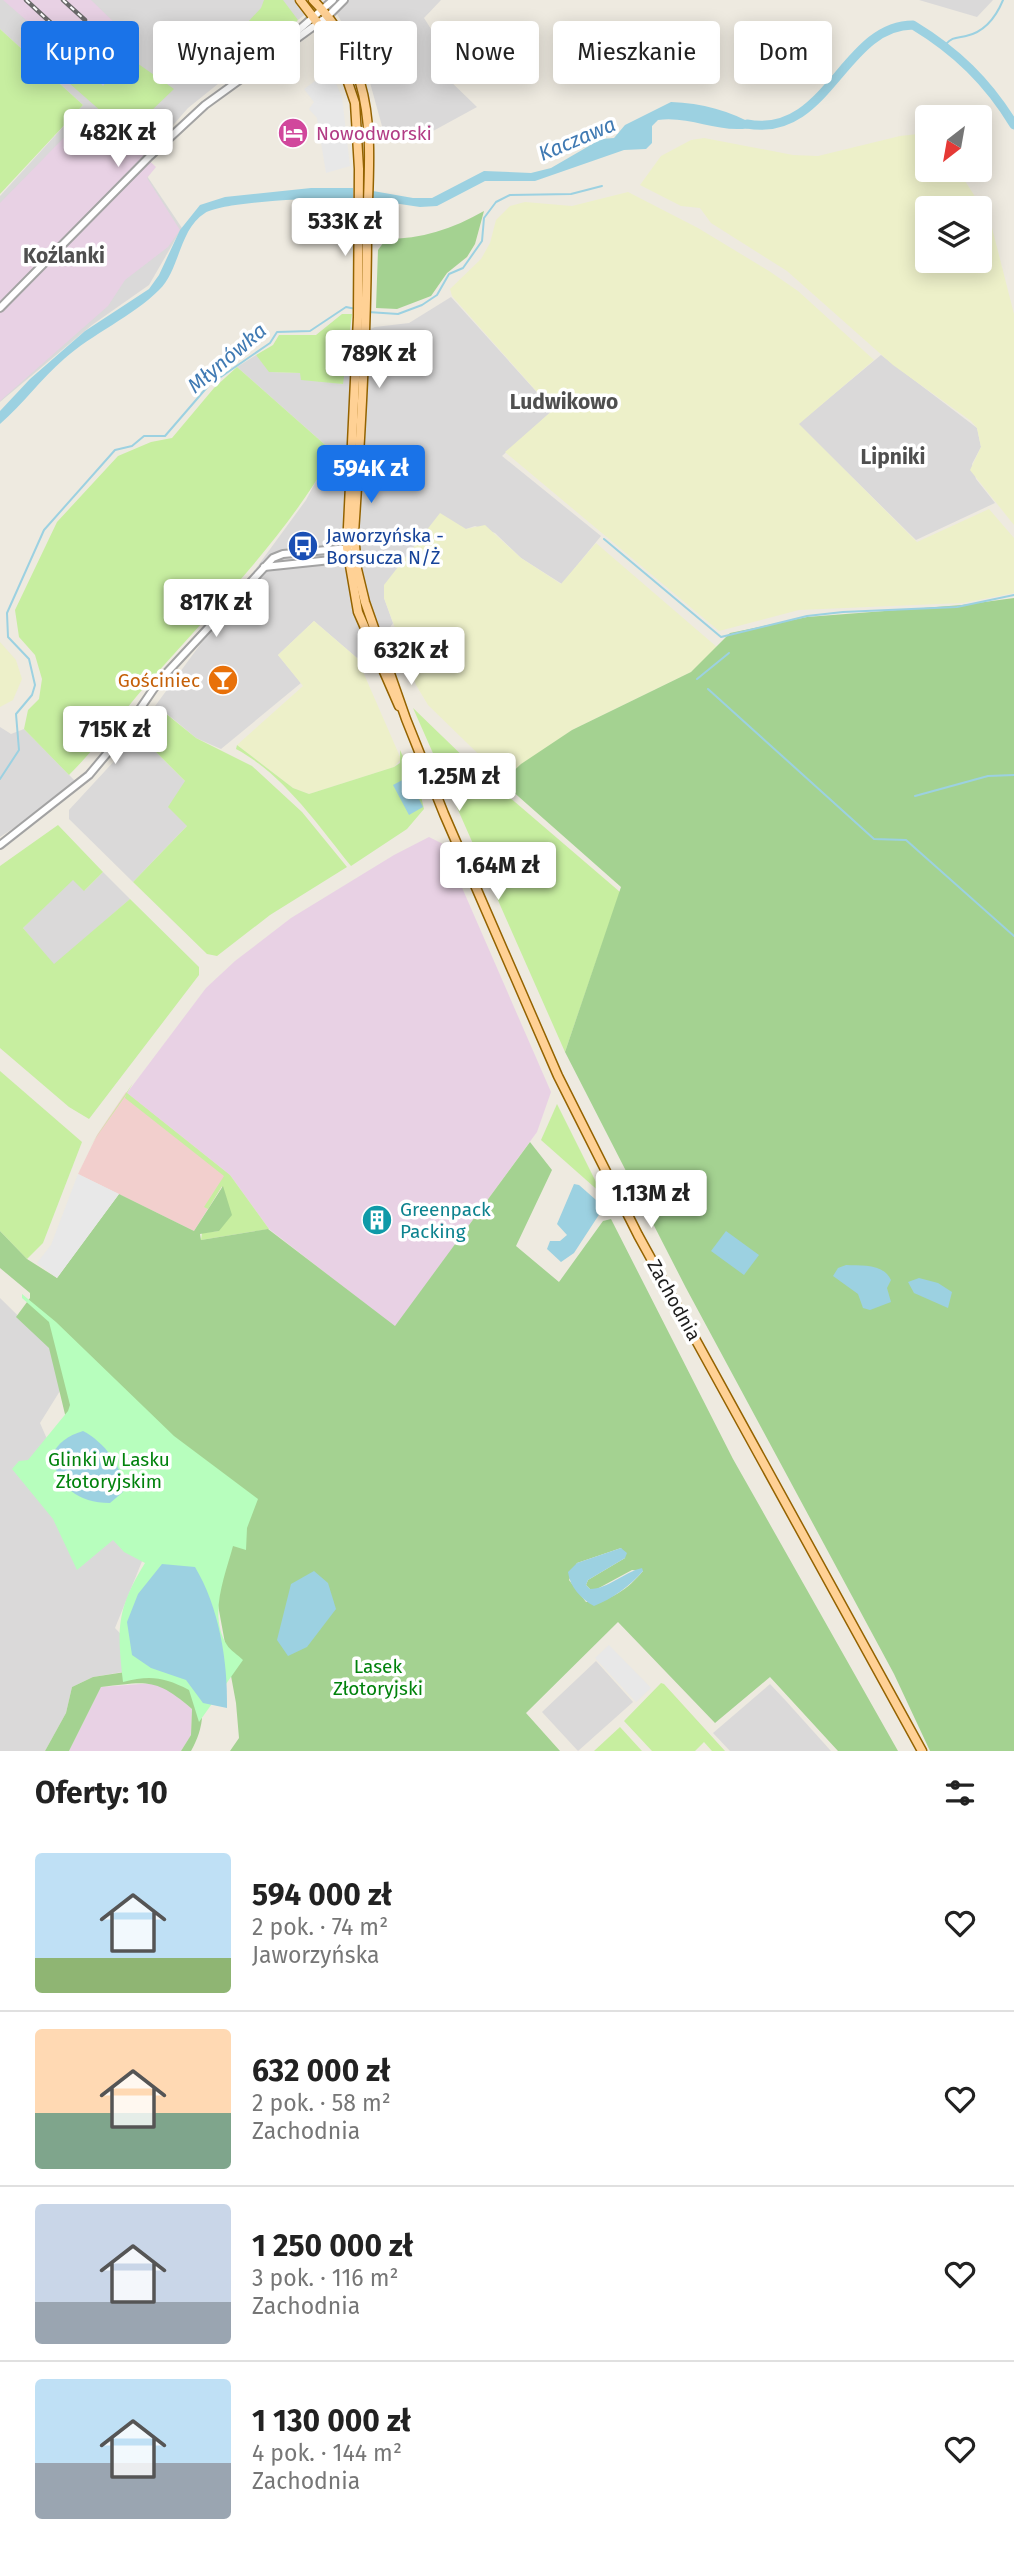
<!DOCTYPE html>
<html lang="pl">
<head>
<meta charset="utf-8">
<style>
	body { margin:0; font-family:"Fira Sans",sans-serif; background:#f6f6f6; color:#222; height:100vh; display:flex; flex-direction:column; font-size:26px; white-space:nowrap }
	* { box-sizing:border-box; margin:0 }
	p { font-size:23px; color:#767676 }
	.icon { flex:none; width:38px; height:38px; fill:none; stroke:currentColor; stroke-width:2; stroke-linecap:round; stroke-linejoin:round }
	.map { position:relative; height:1751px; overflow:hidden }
	.panel { display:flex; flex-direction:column; background:#fff; flex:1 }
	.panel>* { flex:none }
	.top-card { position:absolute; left:21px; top:21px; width:973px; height:63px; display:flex; gap:14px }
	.needle { width:46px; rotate:211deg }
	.fabs { position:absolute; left:915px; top:105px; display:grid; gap:14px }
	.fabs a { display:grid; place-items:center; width:77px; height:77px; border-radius:7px; background:#fff; box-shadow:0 4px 18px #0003; font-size:35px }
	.price { position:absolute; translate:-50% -60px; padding:0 16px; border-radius:7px; background:#fff; color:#222; font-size:23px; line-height:46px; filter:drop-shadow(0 2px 4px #0008) }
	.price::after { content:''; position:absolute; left:50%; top:42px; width:21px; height:16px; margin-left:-10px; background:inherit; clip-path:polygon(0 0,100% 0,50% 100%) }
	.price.current { background:#1a73e8; color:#fff }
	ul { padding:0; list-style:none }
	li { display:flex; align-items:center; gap:21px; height:175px; padding:0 35px }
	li+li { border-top:2px solid #e0e0e0 }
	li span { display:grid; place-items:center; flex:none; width:196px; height:140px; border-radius:7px; color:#555 }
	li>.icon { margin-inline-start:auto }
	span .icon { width:84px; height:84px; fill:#fffc; stroke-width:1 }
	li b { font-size:30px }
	h2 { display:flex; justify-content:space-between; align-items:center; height:84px; padding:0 35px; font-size:30px }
	.chip { padding:0 24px; border-radius:7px; background:#fff; box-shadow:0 4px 18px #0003; font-size:24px; line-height:63px }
	.chip.current { background:#1a73e8; color:#fff }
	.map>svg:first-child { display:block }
</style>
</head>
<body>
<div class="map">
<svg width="1014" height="1751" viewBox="0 0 1014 1751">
	<rect width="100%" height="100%" fill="#eeeae0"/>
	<!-- residential -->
	<g fill="#dad9d9">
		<path d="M0,0H323L188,108L139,164L182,228L149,285L92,325L0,402V196L83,105L0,29Z"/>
		<path d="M329,0H441L424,18L445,51L447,78L477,107L433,131L385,137L364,61Z"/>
		<path d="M919,0H993L977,17Z"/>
		<path d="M451,297L553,410L502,456L601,536L562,584L521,558L495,533L475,526L466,529L384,598L393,623L384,636L357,658L314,621L278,655L301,683L221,749L196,738L160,708L139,735L185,781L187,826L133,882L69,819V810L117,758L306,500L332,451L237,367L256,355L270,372L300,373L342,384L348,339L375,327L409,323Z"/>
		<path d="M881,355L977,428L981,447L972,464L976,479L995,503L916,540L798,424Z"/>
		<path d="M0,727L11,734L24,729L75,781L52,803L0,837Z"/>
		<path d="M103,872L130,899L54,965L23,928L73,879L85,890Z"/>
		<path d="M0,1298L73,1370L40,1423L75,1503L147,1549L115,1628L152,1667L93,1677L72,1687L66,1713L45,1751H0Z"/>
		<path d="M596,1661L633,1702L578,1751L542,1712Z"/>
		<path d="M770,1684L786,1701L831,1751H730L713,1733Z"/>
	</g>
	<!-- commercial -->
	<path fill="#f2cfcd" d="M126,1092L229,1175L194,1231L78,1174L97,1135Z"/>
	<!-- industrial -->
	<g fill="#e8d1e4">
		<path d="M3,0H91L119,27L120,34L112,45L98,42L79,66Z"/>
		<path d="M93,108L156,167L147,178L180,230L168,247L125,280L108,306L0,401V203Z"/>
		<path d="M429,837L443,844L551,1092L537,1132L395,1327L269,1229L230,1175L127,1093L206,988L235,961L291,918L394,855Z"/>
		<path d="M153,1683L167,1688L192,1709L191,1735L181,1751H69L101,1687Z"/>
	</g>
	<!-- farmland -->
	<g fill="#edf0c9" fill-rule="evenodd">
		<path d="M927,133L928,170H958L990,220L1014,314V525L970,470L981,447L977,428L971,421L893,365L787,271L711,223L700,208L681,206L640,185L661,156L691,140L704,138L793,155L818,156L900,136ZM980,208V261H928V208Z"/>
		<path d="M628,192L698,228L769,271L798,291L874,360L799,424L917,542L989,509L1014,538V593L963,603L799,610L719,631L505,452L553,410L452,296L450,289L481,259L490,243L496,220L510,206L525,202L572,206Z"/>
		<path d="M440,513L466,529L485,525L521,558L561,584L596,543L718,648L691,672L572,730L504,779L428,705L416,685L384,598V585Z"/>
		<path d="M314,621L357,658L401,759L394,767L309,794L293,788L237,745L303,686L278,655Z"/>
		<path d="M0,642L16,660L22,679L13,700L0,707Z"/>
	</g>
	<!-- grass -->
	<g fill="#c7eea0">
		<path d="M264,0H283L298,20L261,53L250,37L247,23L261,8Z"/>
		<path d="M0,29L83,105L0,194Z"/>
		<path d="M49,40L78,65L82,62L103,86L127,56L174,89L127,134L36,54Z"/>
		<path d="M342,314H352L343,384L301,380L300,373L269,372L256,355L273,345L279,335H316Z"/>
		<path d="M237,367L332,451L330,458C284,538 217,605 156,674C126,707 101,743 69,775L24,729L28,710L39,699L42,679L35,655L19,637L15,610L57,522L118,456L151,442L172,438L214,388Z"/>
		<path d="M159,708L196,738L252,766L302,812L347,867L270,915L217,956L207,954L133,882L187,826L168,807L185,781L139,735Z"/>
		<path d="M413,708L472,765L620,892L565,1052Z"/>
		<path d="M237,745L293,788L309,794L394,767L400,763V750L420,792L424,809L407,829L351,866C318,825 283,774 236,749Z"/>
		<path d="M58,825L103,872L84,891L73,880L23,928L54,964L130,899L199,967V975L89,1119L69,1107L0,1048V866Z"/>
		<path d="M0,1071L82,1142L43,1243L27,1259L0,1231Z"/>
		<path d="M133,1083L127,1093L230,1175L269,1229L201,1240L202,1233L219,1231L222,1186L208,1209L204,1207L224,1176L125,1098L126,1095L90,1146Z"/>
		<path d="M557,1104L602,1194L541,1140Z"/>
		<path d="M661,1683L664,1684L725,1751H712L704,1742L695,1751H652L624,1721Z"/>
		<path d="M620,1727L642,1751H594Z"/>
	</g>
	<!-- forest -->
	<g fill="#a4d291" fill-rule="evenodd">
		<path d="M484,211L475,244L467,257L447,273L431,296L397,309L376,308L378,250L386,239C421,239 453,229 484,211Z"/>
		<path d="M1014,598V1751H930L894,1674L686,1288L565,1052L621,887L502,782L521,764L572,730L691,672L730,633L807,617L962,605Z"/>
		<path d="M530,1142L552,1170L516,1246L559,1282L603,1221L611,1219L733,1459L898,1751H838L770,1677L715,1723L618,1622L526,1713L560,1751H230L239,1738L236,1703L211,1567L70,1435L49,1348L16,1317L30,1298V1293L0,1268V1231L27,1259L57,1278L119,1194L194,1231L223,1186L232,1215L219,1231L200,1234L201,1240L268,1229L395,1326ZM621,1548L625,1558L588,1580L586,1585L590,1589H597L632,1570L643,1571C628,1589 609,1603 586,1602L569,1580L577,1563Z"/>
		<path d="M151,1668C161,1672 179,1674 187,1681C209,1701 204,1728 191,1751H181L191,1735L192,1709C155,1677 147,1682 101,1687L69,1751H45L66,1713L72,1687L93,1677Z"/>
	</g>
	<!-- park -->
	<path fill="#b7febd" d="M22,1294L56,1322L174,1436L258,1499L247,1528L246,1550L233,1546C225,1576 208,1616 227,1645C230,1650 238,1655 243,1660L199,1722L189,1690C164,1677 150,1675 123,1682C117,1629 116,1610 145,1563L124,1552L113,1540L77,1570L53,1519L12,1469L19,1461L28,1460L68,1411L70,1405L49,1322L22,1298Z"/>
	<!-- parking -->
	<g fill="#e8e8e8">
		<path d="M330,70L342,97L350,166L326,173L317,118L309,109L314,102L304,89Z"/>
		<path d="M78,1174L119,1194L57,1278L37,1263L51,1245Z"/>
		<path d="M609,1645L651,1688L636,1702L595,1658Z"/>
	</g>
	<!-- water -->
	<g fill="#9cd1e1">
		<path d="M671,102C702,103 730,111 757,126C726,137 691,115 658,120L652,126V143L646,149L624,150L535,181H485L437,206L420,207L373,200V191L413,198H432L484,171L531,173L551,168L601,139L614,138L625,125Z"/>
		<path d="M311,188H353V199C327,197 225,201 205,213C179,229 180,270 159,290C133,316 92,334 64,359C41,379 23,404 0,424V411L30,379L85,331L149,289L159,275L180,230L200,205L225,197Z"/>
		<path d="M408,777L423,807L409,815L393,785Z"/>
		<path d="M574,1184L579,1185L604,1207L574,1253L561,1262L547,1249L550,1241H560L567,1235L557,1224Z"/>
		<path d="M726,1231L759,1255L744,1275L711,1251Z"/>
		<path d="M846,1265C862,1266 883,1263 891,1280L887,1288L891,1302L870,1310L863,1308L858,1294L833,1276L838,1268Z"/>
		<path d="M919,1278L938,1283L952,1292L948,1308L914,1293L908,1282Z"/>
		<path d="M83,1431C103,1441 125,1468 123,1492L110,1503C77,1503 60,1487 51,1456C59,1442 67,1436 83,1431Z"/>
		<path d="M621,1548L627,1553L625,1558L588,1580L586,1585L590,1589C608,1589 624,1572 642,1568L643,1571C630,1586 612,1599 594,1606C581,1599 570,1587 568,1572L577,1563Z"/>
		<path d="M162,1564L195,1567C219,1607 228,1661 227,1708L203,1703L186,1680L151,1668L132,1655L127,1622L138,1594Z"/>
		<path d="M314,1571L328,1583L336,1609L307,1647L288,1656L277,1640L291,1584Z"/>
	</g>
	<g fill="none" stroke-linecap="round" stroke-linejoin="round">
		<!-- stream -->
		<g stroke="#9cd1e1" stroke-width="2">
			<path d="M945,45C952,37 956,38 966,36C984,32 996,17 1003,0"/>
			<path d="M368,312L398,314L422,305L437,295L449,274L463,268L482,241L484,218L496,202L510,195L571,194L602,186"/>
			<path d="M604,539L721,637L807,616L843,612L957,607L1014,595"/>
			<path d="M697,679L729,653"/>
			<path d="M708,689L874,839L906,840L1014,936"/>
			<path d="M0,779L19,750L16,714L32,695L35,685L29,659L8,637L7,613L44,530L115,450L132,446L144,436H165L209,385L270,343L277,332L310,331L346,307L356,309"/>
			<path d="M915,796L988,776L1014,775"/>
		</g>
		<!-- river -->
		<path stroke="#9cd1e1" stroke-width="9" d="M747,124C828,139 843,25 913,25C956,51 988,82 1014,125"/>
		<!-- minor casing -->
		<g stroke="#a3a3a3" stroke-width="10">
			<g id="minor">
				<path d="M278,48L333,0"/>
				<path d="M0,308L150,156L205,105L328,16L344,0"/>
				<path d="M264,567L350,558"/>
				<path d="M0,845L89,775L120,738L159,681L273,558L283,554L349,548"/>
			</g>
		</g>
		<!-- major casing -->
		<g stroke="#946300" stroke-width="11">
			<g id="major">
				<path d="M300,0L336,47L355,103L359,169L358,317L347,548L358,612L399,706"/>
				<path d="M313,0C336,23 352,51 360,82C374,129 368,182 367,230C367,332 361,432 354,533L357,569L365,602L406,719L444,814L558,1076L638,1235L922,1751"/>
			</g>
		</g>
		<!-- minor -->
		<use href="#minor" stroke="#fff" stroke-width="6"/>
		<!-- major -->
		<use href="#major" stroke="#ffd195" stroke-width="8"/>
		<!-- rail casing -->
		<g stroke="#6a6a6a" stroke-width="4.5">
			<g id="rail">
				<path d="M26,0L76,46"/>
				<path d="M63,0L85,20"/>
			</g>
		</g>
		<!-- rail -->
		<use href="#rail" stroke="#fff" stroke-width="2" stroke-dasharray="5" stroke-linecap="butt"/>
	</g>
	<!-- icons -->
	<defs>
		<g id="hotel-disc" transform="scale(1.575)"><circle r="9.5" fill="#d1479c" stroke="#fff"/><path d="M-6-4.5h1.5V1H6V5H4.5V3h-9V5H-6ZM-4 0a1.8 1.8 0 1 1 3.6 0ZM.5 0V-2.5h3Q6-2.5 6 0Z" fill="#fff"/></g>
		<g id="bus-disc" transform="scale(1.575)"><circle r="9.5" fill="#1a4fb4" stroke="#fff"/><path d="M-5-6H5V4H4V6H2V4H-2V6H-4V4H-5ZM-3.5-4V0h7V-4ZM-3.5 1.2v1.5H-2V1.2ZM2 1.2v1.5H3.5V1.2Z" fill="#fff"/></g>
		<g id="bar-disc" transform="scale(1.575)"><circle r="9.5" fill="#e8710a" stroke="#fff"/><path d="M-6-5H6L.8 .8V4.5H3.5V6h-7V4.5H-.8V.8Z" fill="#fff"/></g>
		<g id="building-disc" transform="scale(1.575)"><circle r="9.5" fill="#0f9aa8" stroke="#fff"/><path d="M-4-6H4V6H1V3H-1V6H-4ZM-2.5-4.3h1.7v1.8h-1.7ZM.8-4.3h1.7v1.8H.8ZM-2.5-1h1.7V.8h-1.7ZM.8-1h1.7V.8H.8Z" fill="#fff"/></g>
	</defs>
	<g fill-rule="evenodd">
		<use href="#hotel-disc" x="293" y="133"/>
		<use href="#bus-disc" x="303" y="546"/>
		<use href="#bar-disc" x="223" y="680"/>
		<use href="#building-disc" x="377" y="1220"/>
	</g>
	<g text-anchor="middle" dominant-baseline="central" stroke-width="7" stroke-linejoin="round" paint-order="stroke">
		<!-- hotel labels -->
		<g font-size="19" fill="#b23c85" stroke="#fff" text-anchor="start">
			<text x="316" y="133">Nowodworski</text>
		</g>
		<!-- transit labels -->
		<g font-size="19" fill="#164399" stroke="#fff" text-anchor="start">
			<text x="326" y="535">Jaworzyńska -<tspan x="326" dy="22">Borsucza N/Ż</tspan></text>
		</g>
		<!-- food labels -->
		<g font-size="19" fill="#c56008" stroke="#fff" text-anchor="end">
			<text x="200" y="680">Gościniec</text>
		</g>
		<!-- culture labels -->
		<g font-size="19" fill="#0d838f" stroke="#fff" text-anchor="start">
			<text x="400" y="1209">Greenpack<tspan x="400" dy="22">Packing</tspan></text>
		</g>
		<!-- street labels -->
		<g font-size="19" fill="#1c1c1c" stroke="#fff">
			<text transform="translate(674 1300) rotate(61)">Zachodnia</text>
		</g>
		<!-- park labels -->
		<g font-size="19" fill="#01820c" stroke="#fff">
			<text x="109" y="1459">Glinki w Lasku<tspan x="109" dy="22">Złotoryjskim</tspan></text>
			<text x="378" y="1666">Lasek<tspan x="378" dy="22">Złotoryjski</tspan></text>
		</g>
		<!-- water labels -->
		<g font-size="21" font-style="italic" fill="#407ab3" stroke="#fff">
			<text transform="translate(577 139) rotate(-23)">Kaczawa</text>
			<text transform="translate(227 358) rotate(-40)">Młynówka</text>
		</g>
		<!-- neighbourhood labels -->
		<g font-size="21" font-weight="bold" fill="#4f4f4f" stroke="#fff">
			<text x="64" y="256">Koźlanki</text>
			<text x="564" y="402">Ludwikowo</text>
			<text x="893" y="457">Lipniki</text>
		</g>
	</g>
</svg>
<div class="fabs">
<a><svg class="needle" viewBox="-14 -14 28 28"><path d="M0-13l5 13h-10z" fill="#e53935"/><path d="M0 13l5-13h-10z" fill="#767676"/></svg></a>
<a><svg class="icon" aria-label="layers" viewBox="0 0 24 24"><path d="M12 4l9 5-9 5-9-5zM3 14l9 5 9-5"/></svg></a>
</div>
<b class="price" style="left:118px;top:169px">482K zł</b>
<b class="price" style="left:345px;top:258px">533K zł</b>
<b class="price" style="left:379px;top:390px">789K zł</b>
<b class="price current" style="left:371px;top:505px">594K zł</b>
<b class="price" style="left:216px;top:639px">817K zł</b>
<b class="price" style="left:411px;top:687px">632K zł</b>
<b class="price" style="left:115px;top:766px">715K zł</b>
<b class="price" style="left:459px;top:813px">1.25M zł</b>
<b class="price" style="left:498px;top:902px">1.64M zł</b>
<b class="price" style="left:651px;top:1230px">1.13M zł</b>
<div class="top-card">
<a class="chip current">Kupno</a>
<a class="chip">Wynajem</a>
<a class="chip">Filtry</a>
<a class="chip">Nowe</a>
<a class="chip">Mieszkanie</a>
<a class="chip">Dom</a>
</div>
</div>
<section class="panel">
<h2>Oferty: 10<svg class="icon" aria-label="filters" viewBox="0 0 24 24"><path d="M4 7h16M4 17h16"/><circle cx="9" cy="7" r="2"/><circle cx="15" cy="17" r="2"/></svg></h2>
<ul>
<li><span style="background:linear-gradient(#bfe0f5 75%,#8fb573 0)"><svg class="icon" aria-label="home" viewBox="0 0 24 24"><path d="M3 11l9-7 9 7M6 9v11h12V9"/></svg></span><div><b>594 000 zł</b><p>2 pok. · 74 m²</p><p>Jaworzyńska</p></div><svg class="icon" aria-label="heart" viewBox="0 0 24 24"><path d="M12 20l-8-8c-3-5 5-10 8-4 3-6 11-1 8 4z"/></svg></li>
<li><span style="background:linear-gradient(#ffd9b3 60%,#7fa58c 0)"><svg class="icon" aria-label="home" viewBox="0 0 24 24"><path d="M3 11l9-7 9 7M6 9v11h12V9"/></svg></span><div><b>632 000 zł</b><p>2 pok. · 58 m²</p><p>Zachodnia</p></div><svg class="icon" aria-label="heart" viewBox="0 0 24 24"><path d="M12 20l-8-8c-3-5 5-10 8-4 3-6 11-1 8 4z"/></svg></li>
<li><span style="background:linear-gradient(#c9d6e8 70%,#9aa5b1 0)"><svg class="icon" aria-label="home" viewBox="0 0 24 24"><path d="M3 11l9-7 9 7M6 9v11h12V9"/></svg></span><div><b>1 250 000 zł</b><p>3 pok. · 116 m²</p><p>Zachodnia</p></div><svg class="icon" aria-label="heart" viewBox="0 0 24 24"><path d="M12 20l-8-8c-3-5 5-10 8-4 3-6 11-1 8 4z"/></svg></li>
<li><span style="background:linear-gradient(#bfe0f5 60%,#9aa5b1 0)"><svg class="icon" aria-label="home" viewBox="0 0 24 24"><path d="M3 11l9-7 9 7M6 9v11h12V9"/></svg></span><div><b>1 130 000 zł</b><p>4 pok. · 144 m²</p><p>Zachodnia</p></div><svg class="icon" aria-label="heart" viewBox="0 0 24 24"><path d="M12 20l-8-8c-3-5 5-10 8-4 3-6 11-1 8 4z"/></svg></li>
</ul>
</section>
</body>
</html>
